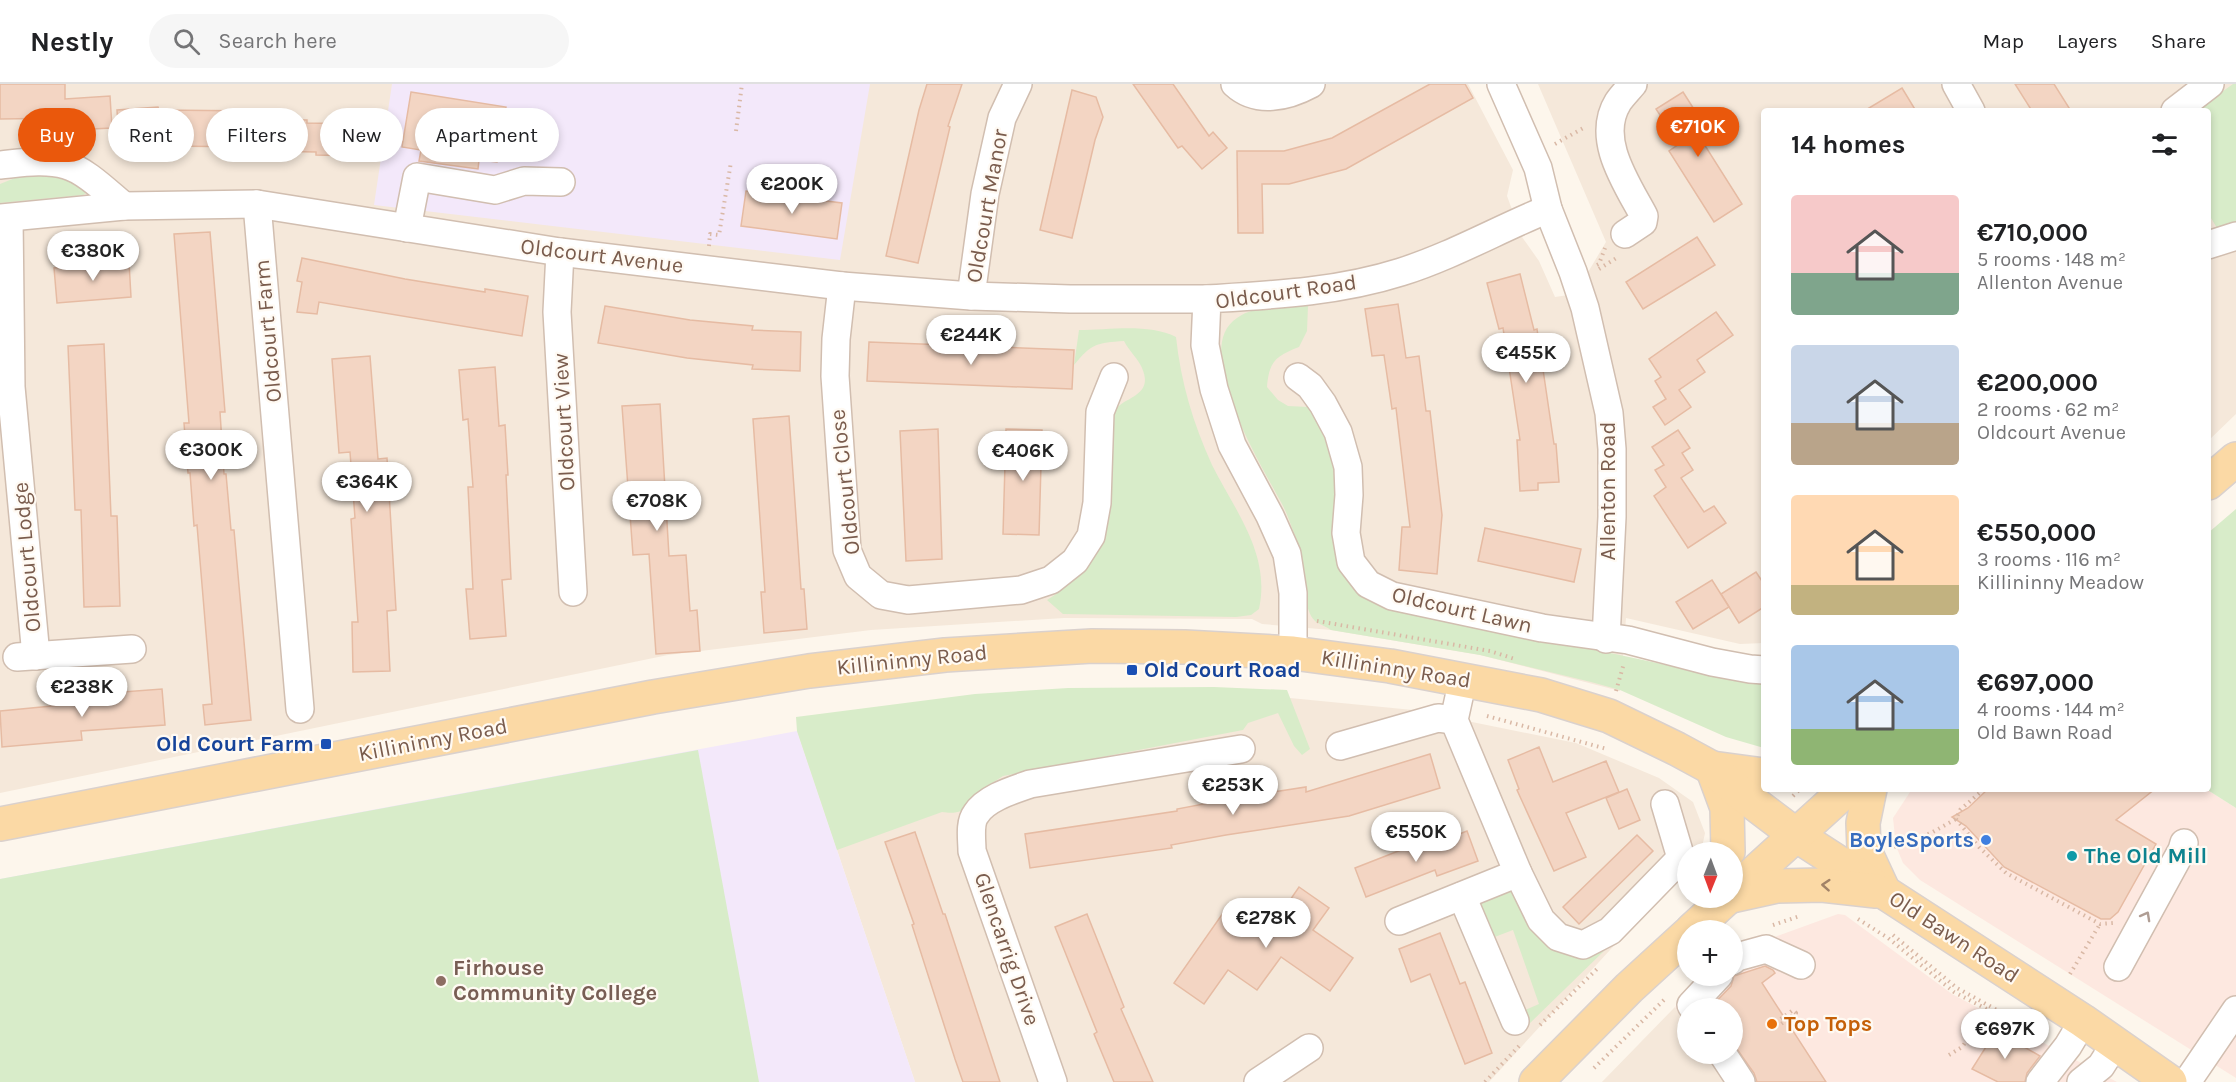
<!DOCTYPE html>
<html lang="en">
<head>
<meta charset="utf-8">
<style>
	body { margin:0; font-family:Karla,sans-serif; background:#f6f6f6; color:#202124; height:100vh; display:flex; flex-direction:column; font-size:22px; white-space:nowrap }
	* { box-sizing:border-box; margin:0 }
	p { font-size:20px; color:#757577 }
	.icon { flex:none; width:33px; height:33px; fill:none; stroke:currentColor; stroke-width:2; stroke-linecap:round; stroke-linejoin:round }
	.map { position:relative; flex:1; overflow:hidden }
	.drawer { position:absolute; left:1761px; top:24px; width:450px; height:684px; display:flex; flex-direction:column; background:#fff; border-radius:6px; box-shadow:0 3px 9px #0003 }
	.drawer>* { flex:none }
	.top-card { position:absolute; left:18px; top:24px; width:570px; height:54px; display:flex; gap:12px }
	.needle { width:39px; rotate:181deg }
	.fabs { position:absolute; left:1677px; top:758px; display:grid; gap:12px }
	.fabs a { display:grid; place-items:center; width:66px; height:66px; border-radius:50%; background:#fff; box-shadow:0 3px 9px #0003; font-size:30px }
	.price { position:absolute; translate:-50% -51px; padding:0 14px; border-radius:21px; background:#fff; color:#222; font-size:20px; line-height:39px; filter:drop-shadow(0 2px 3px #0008) }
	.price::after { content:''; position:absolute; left:50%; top:36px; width:18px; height:14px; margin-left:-9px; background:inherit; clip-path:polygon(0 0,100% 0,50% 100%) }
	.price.current { background:#ea580c; color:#fff }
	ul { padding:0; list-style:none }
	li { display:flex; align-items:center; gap:18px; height:150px; padding:0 30px }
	li span { display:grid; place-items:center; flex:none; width:168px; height:120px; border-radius:6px; color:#555 }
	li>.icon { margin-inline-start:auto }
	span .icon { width:72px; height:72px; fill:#fffc; stroke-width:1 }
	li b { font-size:26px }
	h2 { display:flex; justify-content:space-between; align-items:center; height:72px; padding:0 30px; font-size:26px }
	.pill { padding:0 21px; border-radius:27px; background:#fff; box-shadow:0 3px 9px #0003; font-size:21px; line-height:54px }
	.pill.current { background:#ea580c; color:#fff }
	header { display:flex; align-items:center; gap:36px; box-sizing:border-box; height:84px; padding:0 30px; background:#fff; border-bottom:2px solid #e0e0e0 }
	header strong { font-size:28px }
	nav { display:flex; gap:33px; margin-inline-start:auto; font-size:21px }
	.search { width:420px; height:54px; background:#f6f6f6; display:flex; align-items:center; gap:15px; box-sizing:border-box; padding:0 21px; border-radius:33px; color:#757577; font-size:22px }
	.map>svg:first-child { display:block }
</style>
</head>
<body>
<header>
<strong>Nestly</strong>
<div class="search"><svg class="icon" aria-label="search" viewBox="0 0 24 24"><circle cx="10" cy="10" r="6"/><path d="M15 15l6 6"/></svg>Search here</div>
<nav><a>Map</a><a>Layers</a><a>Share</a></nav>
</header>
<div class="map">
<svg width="2236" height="998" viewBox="0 0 2236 998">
	<rect width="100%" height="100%" fill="#fdf6ec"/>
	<!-- residential -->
	<g fill="#f5e8da">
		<path d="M0,0H1468L1513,86L1507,112L1522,153L1539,177L1555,213L1575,210L1606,158L1538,0H2236V330L2208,357V27H1764V559L1740,560L1626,534L1620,607L1480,571L1331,546L1262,540L1252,535L1064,534L871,546L668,571L0,709Z"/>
		<path d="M1074,613L1290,614L1413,626L1576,659L1659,694L1693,718L1705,749L1701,768H1688L1687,782L1489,998H915L797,647Z"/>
		<path d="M1675,923L1687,942L1688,969H1705L1725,998H1602Z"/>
	</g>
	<!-- commercial -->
	<g fill="#fde8e0">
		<path d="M1912,705H2206L2236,724V994L1920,796L1903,779L1896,762L1893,734Z"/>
		<path d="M1838,830L1845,831L1952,910L2117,998H1725L1705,969H1732V924H1688L1687,942L1675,923L1709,891H1732L1733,868Z"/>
	</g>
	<!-- education -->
	<g fill="#f3e8fa">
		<path d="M392,0H870L840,176L374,121Z"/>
		<path d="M797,647L915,998H0V795Z"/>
	</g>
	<!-- green -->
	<g fill="#d8ecc9">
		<path d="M2233,0H2236V143L2220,149L2208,129V27H2200L2208,18Z"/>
		<path d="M37,85C51,88 81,95 88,108L83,111L0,119V100Z"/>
		<path d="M1308,222L1307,247L1299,263C1276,272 1269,277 1267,303L1278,316L1288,322L1308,323L1319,330L1337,378L1340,483L1350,499L1364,512L1382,520L1727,594L1764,598V664L1726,653L1620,606L1591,598L1480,571L1331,546C1327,543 1319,540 1315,537C1303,525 1306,499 1304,484C1302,473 1299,460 1294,449C1290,439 1287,429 1282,420C1263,384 1189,265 1237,234C1257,220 1285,223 1308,222Z"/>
		<path d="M1079,246C1109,246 1149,239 1176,253C1181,299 1193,339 1212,381C1235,427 1271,470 1259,525L1251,531L1236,533L1063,530L1047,516C1121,470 1110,416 1110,339C1111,336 1113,330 1115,326C1126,312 1154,312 1142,284C1139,276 1129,267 1124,257C1097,259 1092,259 1074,281Z"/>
		<path d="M2236,425V724L2206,705H2208V449Z"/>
		<path d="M1214,603L1287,606L1310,665L1302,671L1294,662L1278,629L1248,639L1243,646L1003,692C996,697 988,701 982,706C968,720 967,732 942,728L837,766L797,647L796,633L975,610L1068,604Z"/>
		<path d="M698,666L759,998H0V795Z"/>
		<path d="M1505,807H1512C1537,851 1545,883 1604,867L1528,941L1523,927L1539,920L1513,846L1492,854L1480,820L1483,816Z"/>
	</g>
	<!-- building -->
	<g fill="#f3d5c3" stroke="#e6bba3" stroke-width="1.5">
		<path d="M0,0H65V15L110,12L112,44L71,46L70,34L0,35Z"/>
		<path d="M927,0H962L948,42L950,43L918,179L886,172L919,26Z"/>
		<path d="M1133,0H1173L1209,52L1213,48L1227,64L1202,85L1182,62L1178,64Z"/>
		<path d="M1430,0H1465L1473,14L1346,85L1289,100H1262L1263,149H1238L1237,67H1284L1332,54Z"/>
		<path d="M2015,0H2054L2071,27H2032Z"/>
		<path d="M1902,4L1916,27H1864Z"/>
		<path d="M1072,6L1096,13L1103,33L1095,56L1072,154L1040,146Z"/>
		<path d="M411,8L506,23L497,78L479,76L478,85L419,77L421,66L402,63Z"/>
		<path d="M1683,8L1706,44L1697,49L1742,120L1714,138L1669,67L1679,60L1656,25Z"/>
		<path d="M158,23L159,26L260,27V35L307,36V39L358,40L357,72L316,71V68L265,67V63L169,62V55L119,58L117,26Z"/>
		<path d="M746,107L842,119L837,155L741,142Z"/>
		<path d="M210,148L225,328H220L224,390H226L231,446H234L251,636L205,641L203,621L212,620L197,441L194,442L190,389H188L184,339H189L174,150Z"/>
		<path d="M1697,153L1715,181L1643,225L1626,198Z"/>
		<path d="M302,174L405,195L485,208V205L528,212L522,252L319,218L317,230L297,228L302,198L297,197Z"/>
		<path d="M129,178L131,213L57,219L54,184Z"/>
		<path d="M1520,190L1534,246L1537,245L1554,360H1556L1559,398L1538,399V406L1520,407L1517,356H1520L1503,244L1499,245L1487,199Z"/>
		<path d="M1398,220L1406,274L1419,272L1426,327H1430L1442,431L1437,490L1399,486L1402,443H1410L1396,324L1392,325L1384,271L1372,272L1365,225Z"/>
		<path d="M605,222L690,236L753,242L752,246L801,248L800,287L752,285L753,281L687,274L598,259Z"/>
		<path d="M1716,228L1733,251L1697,276L1705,288L1679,306L1691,323L1665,341L1653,323L1666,315L1655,297L1661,293L1649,275Z"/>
		<path d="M869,258L1074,266L1072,305L867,297Z"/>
		<path d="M104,260L111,432H117L120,522L84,523L81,426H75L68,262Z"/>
		<path d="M370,272L378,375L387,374L396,526L387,527L390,587L353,588L352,538H358L351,435L355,434L350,368L339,369L332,275Z"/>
		<path d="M495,283L499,342L505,341L508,391H506L511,495L502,496L506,552L470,555L466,505H473L468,403H473L468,335L463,336L459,286Z"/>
		<path d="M660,320L669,472L686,471L690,527L697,526L700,567L656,570L649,470L633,471L622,322Z"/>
		<path d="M789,332L801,505H804L807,545L764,549L761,508H765L753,335Z"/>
		<path d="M938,345L942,475L906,477L900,347Z"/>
		<path d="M1006,345L1042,346L1039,451L1003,450Z"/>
		<path d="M1678,346L1690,364L1682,369L1693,386L1681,394L1704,428L1714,422L1726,439L1688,464L1654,412L1666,403L1655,386L1664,381L1652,363Z"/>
		<path d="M1485,444L1581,465L1574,498L1478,477Z"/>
		<path d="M1756,488L1764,500V523L1739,539L1721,510Z"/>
		<path d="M1712,496L1729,523L1693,545L1676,518Z"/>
		<path d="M162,605L165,641L81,647L82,656L2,663L0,627L83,619V611Z"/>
		<path d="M1539,663L1553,698L1606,677L1619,708L1566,729L1586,773L1554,787L1517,706L1519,705L1508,676Z"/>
		<path d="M1430,670L1440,704L1349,732L1226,751L1171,761L1172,764L1030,784L1025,750L1177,727V725L1235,714L1306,703V708Z"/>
		<path d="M1627,705L1640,736L1619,745L1606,714Z"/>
		<path d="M1988,705H2155L2116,736L2156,760L2118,828L2110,835H2101L2004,783L1966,742L1952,733L1968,724Z"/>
		<path d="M1467,747L1478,777L1437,792L1435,786L1366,813L1355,784L1424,757L1426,763Z"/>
		<path d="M915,748L943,830H945L1000,998H963L955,975L912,841L914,840L885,758Z"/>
		<path d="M1637,751L1653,767L1579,840L1563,823Z"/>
		<path d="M1299,803L1329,824L1313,846L1353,874L1330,907L1281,873L1257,906L1228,886L1204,920L1174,899L1223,829L1253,851L1277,816L1286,822Z"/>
		<path d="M1087,830L1124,923L1121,925L1153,998H1114L1094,950L1097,948L1055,843Z"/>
		<path d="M1440,849L1460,900L1465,898L1492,969L1465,980L1430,890L1411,898L1399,865Z"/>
		<path d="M1765,882L1773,886L1775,889L1762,899L1826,998H1757L1754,989L1732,958V924H1710L1731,902L1734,892Z"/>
		<path d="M1996,947L2040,972L2027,989L2025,998H1998L1972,985Z"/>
	</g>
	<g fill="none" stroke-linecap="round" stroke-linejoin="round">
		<!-- minor casing -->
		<g stroke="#d1beb0" stroke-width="30">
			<g id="minor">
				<path d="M1235,0C1257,20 1287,13 1311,0"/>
				<path d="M1501,0L1538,84L1548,125L1573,188L1585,224L1609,329L1612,365V433L1606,555"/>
				<path d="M1956,0L1971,27"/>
				<path d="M2175,27L2210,0"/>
				<path d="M0,81C21,79 45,75 66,81C85,86 108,109 124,122"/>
				<path d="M257,120L300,625"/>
				<path d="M0,134L124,122L257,120L560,168L842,202L971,212L1070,215H1207"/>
				<path d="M9,134L11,303L36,572"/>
				<path d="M407,144L417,93L495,106L524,97L561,98"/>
				<path d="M1625,150L1643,138L1644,132C1627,100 1595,55 1618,18C1622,12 1628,6 1633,0"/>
				<path d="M2208,161L2236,152"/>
				<path d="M560,168L557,228L573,508"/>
				<path d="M842,202L836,255L835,292L847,466L858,492L881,511L908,516L1021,506L1051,496L1075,477L1091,452L1097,419L1100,328L1114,293"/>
				<path d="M971,212L985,110L1002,34L1018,0"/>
				<path d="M1298,293L1310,302L1323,320L1338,348L1348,383L1349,411L1346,449L1351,478L1368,500L1392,512L1542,544L1628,556L1712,578L1750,585L1764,586"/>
				<path d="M1293,569V509L1287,470L1270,432L1232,361L1214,305L1205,261L1207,215C1273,211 1338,208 1401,188C1452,172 1499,145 1548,125"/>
				<path d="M17,573L132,565"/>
				<path d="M1463,595L1454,636L1518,789L1541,836L1558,853L1583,861L1610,847L1681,774L1665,720"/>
				<path d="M1340,662L1438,634L1454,636"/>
				<path d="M1462,812L1515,937"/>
				<path d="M1399,837L1518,789"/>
				<path d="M1732,877L1737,873L1766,865L1801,881"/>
				<path d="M2118,883L2182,766L2184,759"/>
				<path d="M1693,924L1691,921L1719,891"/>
				<path d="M1722,969L1741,998"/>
				<path d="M1053,998L972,767C972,756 969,739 976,730C986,714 1013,706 1030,700L1241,665"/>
				<path d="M1258,998L1309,964"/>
				<path d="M2040,998L2068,962L2083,937"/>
				<path d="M2081,998L2101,982L2115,960"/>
				<path d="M2187,998L2236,926"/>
			</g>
		</g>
		<!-- major casing -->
		<g stroke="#dad1cd" stroke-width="36">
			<g id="major">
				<path d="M2208,399L2236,375"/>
				<path d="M1712,684L1764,691"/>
				<path d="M1713,686L1727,724L1728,768"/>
				<path d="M1870,705L1863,739L1864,765L1884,808"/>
				<path d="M0,740L653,613L809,587L945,571L1092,562L1185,563L1293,569L1390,582L1541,611L1609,632L1677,665L1712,684L1735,705L1796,751L2083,937L2170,998"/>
				<path d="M1732,809L1847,705"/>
				<path d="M1732,812L1777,802L1822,801L1876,807"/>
				<path d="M1692,846L1728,813"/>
				<path d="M1536,998L1629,904L1688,850"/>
			</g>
		</g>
		<!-- path -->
		<g stroke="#d9b8a5" stroke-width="4" stroke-dasharray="1.5 4.5" stroke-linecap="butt">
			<path d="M736,47L742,0"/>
			<path d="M1555,60L1585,43"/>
			<path d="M709,162L710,150L719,151L731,78"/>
			<path d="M1597,181L1599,180L1605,164"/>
			<path d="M1599,185L1618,173"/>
			<path d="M1317,537L1490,567L1515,575"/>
			<path d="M1616,607L1624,579"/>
			<path d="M1487,632L1607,665"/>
			<path d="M1793,712L1800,705"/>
			<path d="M1956,735L1979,763L2006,789L2100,840L2113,839"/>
			<path d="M1894,763L1931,749L1956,735L1960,726L1984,705"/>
			<path d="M1858,835L1888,854L1954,908L2042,954"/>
			<path d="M1773,841L1800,832"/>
			<path d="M1893,851L1957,904L2046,953"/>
			<path d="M2070,890L2100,840"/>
			<path d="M1540,941L1599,883"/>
			<path d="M1949,971L1962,963L1989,926"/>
			<path d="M1594,984L1666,914"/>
			<path d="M1485,998L1520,961"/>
		</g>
		<!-- minor -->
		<use href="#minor" stroke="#fff" stroke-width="27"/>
		<!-- major -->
		<use href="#major" stroke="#fbd9a5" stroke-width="33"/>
		<!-- path-bridge -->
		<path stroke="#d9b8a5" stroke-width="4" stroke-dasharray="1.5 4.5" stroke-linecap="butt" d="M1771,942L1793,926L1796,929L1781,940"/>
	</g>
	<!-- one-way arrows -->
	<defs><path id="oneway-chevron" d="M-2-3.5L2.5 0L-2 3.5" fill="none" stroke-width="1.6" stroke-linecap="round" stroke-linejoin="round" transform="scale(1.5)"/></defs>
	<use stroke="#a18267" href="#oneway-chevron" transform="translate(1826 801) rotate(-176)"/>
	<use stroke="#af9d94" href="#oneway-chevron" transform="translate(2146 832) rotate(-61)"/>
	<!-- markers -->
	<g fill="#1a4fb4" stroke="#fffaf3" stroke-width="2">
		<rect x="1126" y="580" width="12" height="12" rx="3"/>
		<rect x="320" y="654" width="12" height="12" rx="3"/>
	</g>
	<circle fill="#3f7fe0" stroke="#fffaf3" stroke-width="2" cx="1986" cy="756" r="6"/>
	<circle fill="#0f9aa8" stroke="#fffaf3" stroke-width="2" cx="2072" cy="772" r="6"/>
	<circle fill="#8d6e63" stroke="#fffaf3" stroke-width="2" cx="441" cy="897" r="6"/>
	<circle fill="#e8710a" stroke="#fffaf3" stroke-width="2" cx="1772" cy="940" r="6"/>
	<g text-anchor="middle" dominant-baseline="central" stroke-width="4.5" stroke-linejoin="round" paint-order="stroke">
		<!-- street labels -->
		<g font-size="22" fill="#7a5c4d" stroke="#fffaf3">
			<text transform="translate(987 122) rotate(-80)">Oldcourt Manor</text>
			<text transform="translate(602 172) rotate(7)">Oldcourt Avenue</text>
			<text transform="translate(1286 208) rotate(-8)">Oldcourt Road</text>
			<text transform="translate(268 247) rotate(-95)">Oldcourt Farm</text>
			<text transform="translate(564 338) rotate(-93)">Oldcourt View</text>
			<text transform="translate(845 398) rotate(-96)">Oldcourt Close</text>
			<text transform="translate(1608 407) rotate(-90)">Allenton Road</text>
			<text transform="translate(27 473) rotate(-95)">Oldcourt Lodge</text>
			<text transform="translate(1462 526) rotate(13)">Oldcourt Lawn</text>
			<text transform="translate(912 576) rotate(-6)">Killininny Road</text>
			<text transform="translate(1396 585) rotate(9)">Killininny Road</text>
			<text transform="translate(433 656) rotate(-11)">Killininny Road</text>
			<text transform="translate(1954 853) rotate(33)">Old Bawn Road</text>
			<text transform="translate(1007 865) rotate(71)">Glencarrig Drive</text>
		</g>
		<!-- transit labels -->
		<g font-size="22" font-weight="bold" fill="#164399" stroke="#fffaf3" text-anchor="start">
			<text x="1144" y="586">Old Court Road</text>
			<text x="314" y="660" text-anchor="end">Old Court Farm</text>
		</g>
		<!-- shop labels -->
		<g font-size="22" font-weight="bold" fill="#366cbe" stroke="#fffaf3" text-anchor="end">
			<text x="1974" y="756">BoyleSports</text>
		</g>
		<!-- culture labels -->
		<g font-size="22" font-weight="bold" fill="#0d838f" stroke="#fffaf3" text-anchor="start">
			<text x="2084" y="772">The Old Mill</text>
		</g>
		<!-- education labels -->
		<g font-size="22" font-weight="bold" fill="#785e54" stroke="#fffaf3" text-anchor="start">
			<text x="453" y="884">Firhouse<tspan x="453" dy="25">Community College</tspan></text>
		</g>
		<!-- food labels -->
		<g font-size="22" font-weight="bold" fill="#c56008" stroke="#fffaf3" text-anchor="start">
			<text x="1784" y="940">Top Tops</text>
		</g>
	</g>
</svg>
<div class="fabs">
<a><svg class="needle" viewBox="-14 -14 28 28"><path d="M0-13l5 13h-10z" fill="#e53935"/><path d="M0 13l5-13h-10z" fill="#757577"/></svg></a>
<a>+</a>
<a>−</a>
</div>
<b class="price current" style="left:1698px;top:74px">€710K</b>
<b class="price" style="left:792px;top:131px">€200K</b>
<b class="price" style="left:93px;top:198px">€380K</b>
<b class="price" style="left:971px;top:282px">€244K</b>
<b class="price" style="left:1526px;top:300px">€455K</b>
<b class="price" style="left:211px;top:397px">€300K</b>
<b class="price" style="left:1023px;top:398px">€406K</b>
<b class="price" style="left:367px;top:429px">€364K</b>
<b class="price" style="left:657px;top:448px">€708K</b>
<b class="price" style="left:82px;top:634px">€238K</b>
<b class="price" style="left:1233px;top:732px">€253K</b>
<b class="price" style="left:1416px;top:779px">€550K</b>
<b class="price" style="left:1266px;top:865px">€278K</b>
<b class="price" style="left:2005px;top:976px">€697K</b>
<div class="top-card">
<a class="pill current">Buy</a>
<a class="pill">Rent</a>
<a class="pill">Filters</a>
<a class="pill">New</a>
<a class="pill">Apartment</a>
</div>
<section class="drawer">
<h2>14 homes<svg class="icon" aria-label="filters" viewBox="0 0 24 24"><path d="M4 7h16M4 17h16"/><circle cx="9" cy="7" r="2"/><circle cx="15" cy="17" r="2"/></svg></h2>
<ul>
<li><span style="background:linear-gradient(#f6c9c9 65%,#7fa58c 0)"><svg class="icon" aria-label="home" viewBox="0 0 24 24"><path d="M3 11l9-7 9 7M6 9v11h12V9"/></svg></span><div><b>€710,000</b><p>5 rooms · 148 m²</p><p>Allenton Avenue</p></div></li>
<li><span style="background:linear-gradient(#c9d6e8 65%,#b9a48a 0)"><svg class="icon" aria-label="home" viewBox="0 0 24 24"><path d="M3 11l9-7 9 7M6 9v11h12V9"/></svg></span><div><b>€200,000</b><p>2 rooms · 62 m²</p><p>Oldcourt Avenue</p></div></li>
<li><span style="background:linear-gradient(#ffd9b3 75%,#c2b280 0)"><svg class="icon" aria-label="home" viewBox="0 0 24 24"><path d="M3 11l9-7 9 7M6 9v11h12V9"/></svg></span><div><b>€550,000</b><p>3 rooms · 116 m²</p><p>Killininny Meadow</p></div></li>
<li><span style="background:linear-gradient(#a9c7e8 70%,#8fb573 0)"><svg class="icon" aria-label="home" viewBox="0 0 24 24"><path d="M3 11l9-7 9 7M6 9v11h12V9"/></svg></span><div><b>€697,000</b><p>4 rooms · 144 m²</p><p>Old Bawn Road</p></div></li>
</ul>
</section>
</div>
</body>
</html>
